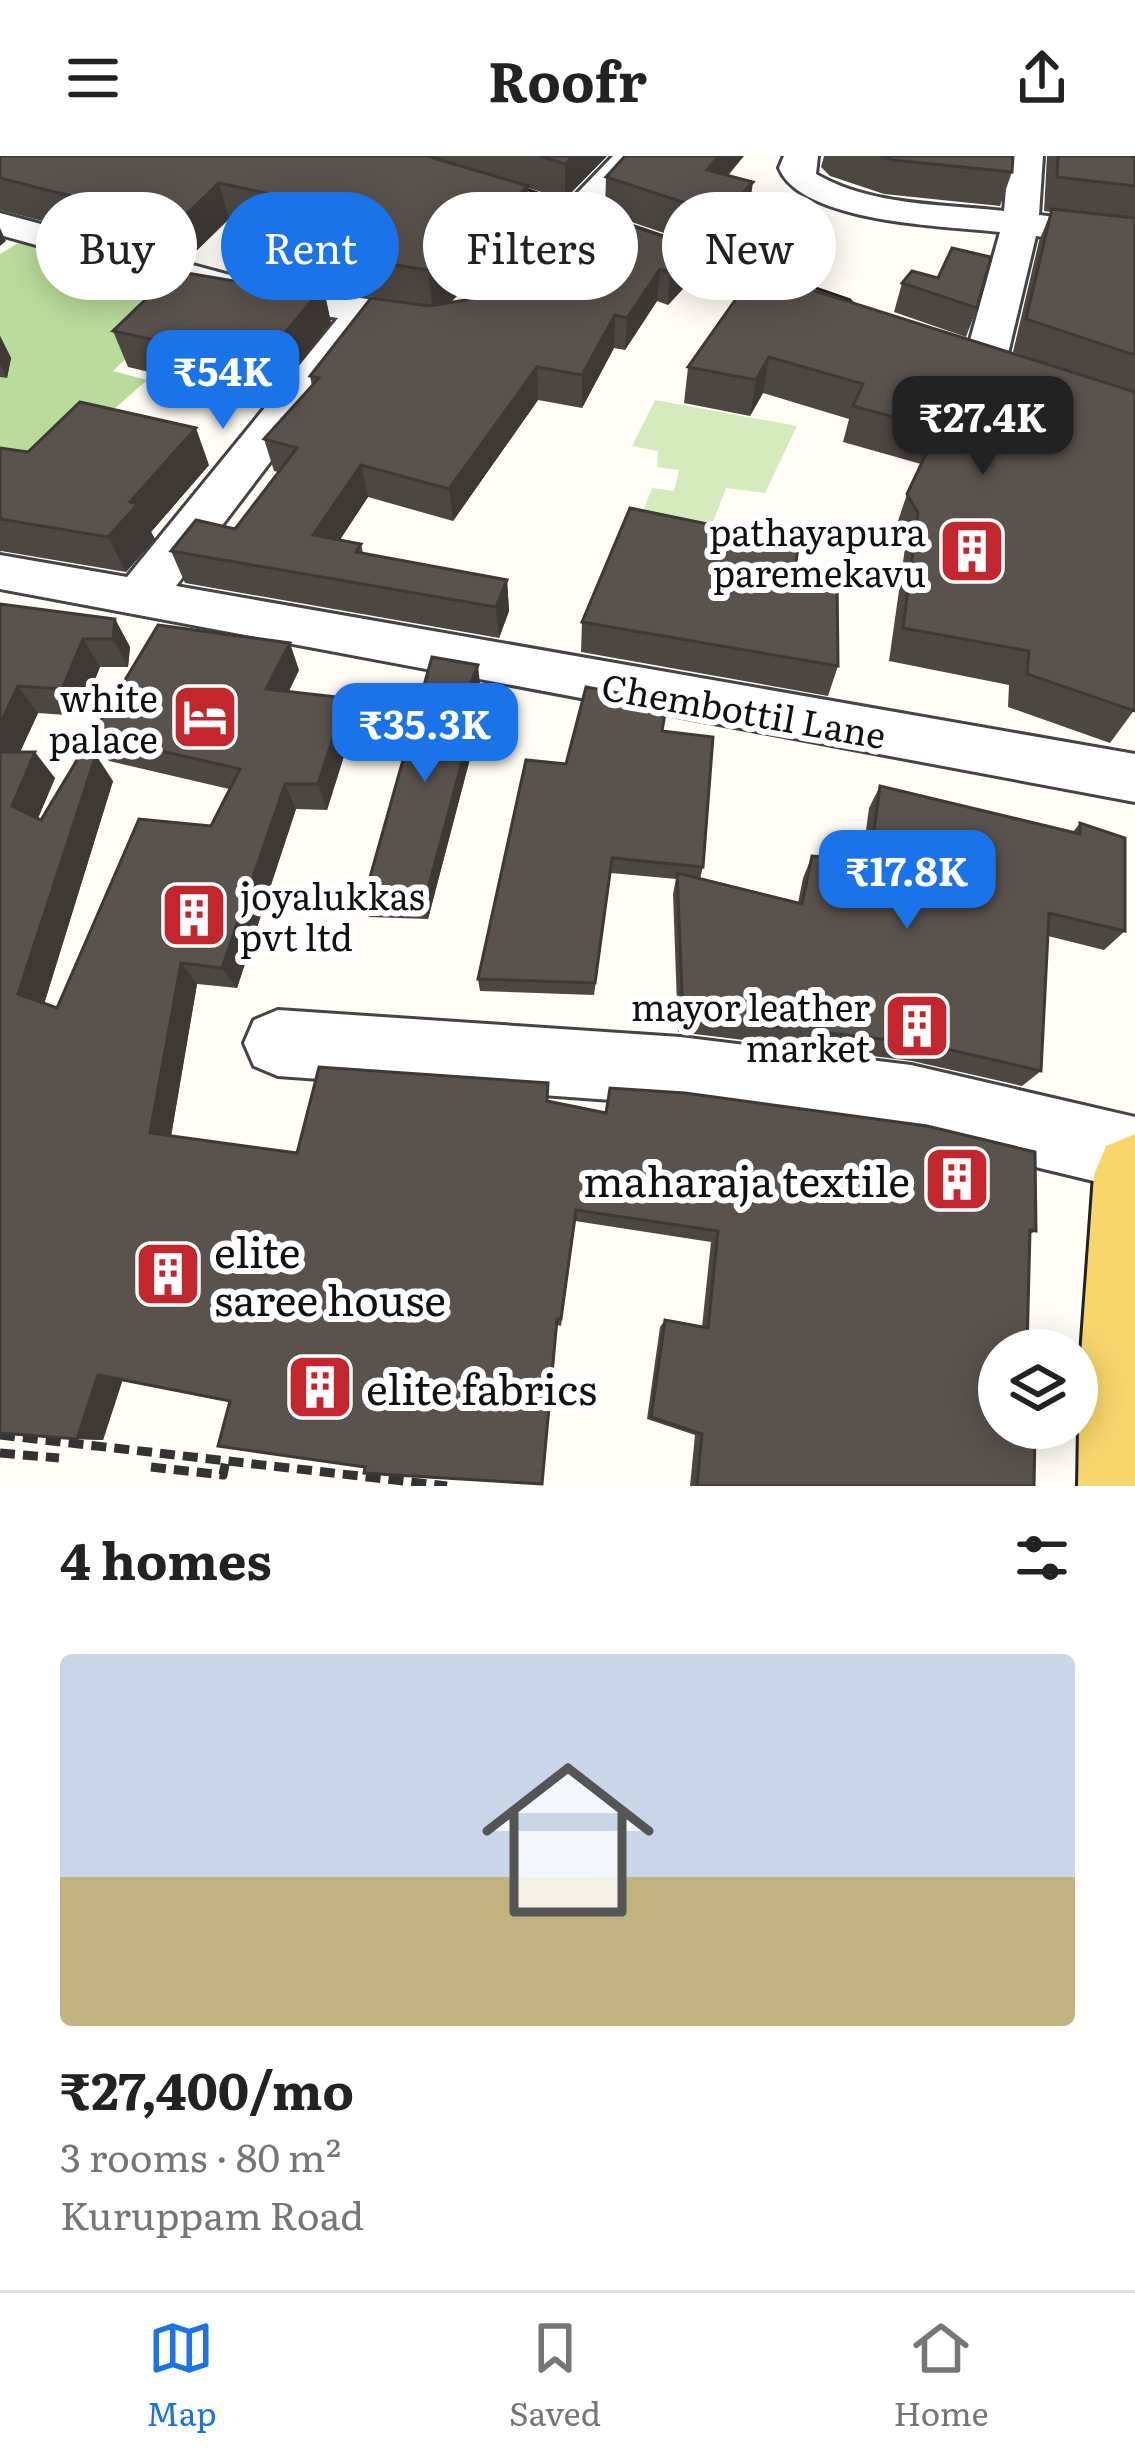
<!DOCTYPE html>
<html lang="en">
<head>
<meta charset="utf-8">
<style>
	body { margin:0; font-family:Literata,serif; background:#f6f6f6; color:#222; height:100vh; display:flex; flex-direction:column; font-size:45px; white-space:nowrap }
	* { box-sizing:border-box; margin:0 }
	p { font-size:39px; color:#767676 }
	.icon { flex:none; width:66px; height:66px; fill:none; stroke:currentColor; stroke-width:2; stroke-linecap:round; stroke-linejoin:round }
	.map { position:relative; height:1330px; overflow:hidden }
	.details { display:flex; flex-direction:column; background:#fff; flex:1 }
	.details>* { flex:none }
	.guide { position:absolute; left:36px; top:36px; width:1065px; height:108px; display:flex; gap:24px }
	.tools { position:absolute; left:978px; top:1173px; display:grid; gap:24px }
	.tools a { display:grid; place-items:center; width:120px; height:120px; border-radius:50%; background:#fff; box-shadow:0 6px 30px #0003; font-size:60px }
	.price { position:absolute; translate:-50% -102px; padding:0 27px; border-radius:24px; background:#1a73e8; color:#fff; font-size:39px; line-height:78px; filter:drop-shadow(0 3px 6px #0008) }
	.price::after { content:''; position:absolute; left:50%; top:72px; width:36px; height:27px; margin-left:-18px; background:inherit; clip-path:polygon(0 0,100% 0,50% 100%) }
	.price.current { background:#222; color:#fff }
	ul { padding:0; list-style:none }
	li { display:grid; align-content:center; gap:24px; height:636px; padding:0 60px }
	li span { display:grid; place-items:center; height:372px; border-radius:12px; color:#555 }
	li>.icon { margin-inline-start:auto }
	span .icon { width:216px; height:216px; fill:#fffc; stroke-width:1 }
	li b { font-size:51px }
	h2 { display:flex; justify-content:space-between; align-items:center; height:144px; padding:0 60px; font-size:51px }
	.tag { padding:0 42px; border-radius:54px; background:#fff; box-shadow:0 6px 30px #0003; font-size:42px; line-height:108px }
	.tag.current { background:#1a73e8; color:#fff }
	header { display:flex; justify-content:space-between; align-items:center; height:156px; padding:0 60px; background:#fff; font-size:54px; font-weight:700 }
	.menu { display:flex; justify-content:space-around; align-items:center; height:168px; border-top:3px solid #e0e0e0; background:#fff; font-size:33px; color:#767676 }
	.menu a { display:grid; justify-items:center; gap:6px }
	.menu .current { color:#1a73e8 }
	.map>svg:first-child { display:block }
</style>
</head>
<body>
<header><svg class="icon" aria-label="menu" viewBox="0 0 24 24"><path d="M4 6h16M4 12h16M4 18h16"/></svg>Roofr<svg class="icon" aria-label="share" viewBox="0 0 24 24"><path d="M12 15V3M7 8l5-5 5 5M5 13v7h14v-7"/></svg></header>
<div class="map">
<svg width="1135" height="1330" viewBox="0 0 1135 1330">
	<rect width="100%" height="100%" fill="#fffdf5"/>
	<!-- green -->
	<path fill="#d5ebbd" d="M655,244L797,270L765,337L726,332L712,369L643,355L652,332L674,335L679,314L657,311L658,295L632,290Z"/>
	<!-- forest -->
	<path fill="#b9dc9c" d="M25,83L201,130L113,215L147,224L48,311L0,305V98Z"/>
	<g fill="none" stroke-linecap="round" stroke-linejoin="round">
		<!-- minor casing -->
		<g stroke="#444" stroke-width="6">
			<g id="minor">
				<path d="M613,0H649L585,72H559L554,64L559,56Z"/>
				<path d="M784,0H818L816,18C871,50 942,48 1004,55L1009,0H1043L1039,59L1135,70V92L1036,80L1006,206L1000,215L985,218L970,215L964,206L1000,76C947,70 801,67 779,12Z"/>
				<path d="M0,57L263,128L444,154L458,158L464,166L458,174L444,178L375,168L176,430L1135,598V646L0,433V399L127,421L338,162L261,151L0,79Z"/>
				<path d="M278,854L680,881L911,909L1135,961V1035L911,981L680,949L278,920L254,910L244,887L254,864Z"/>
			</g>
		</g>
		<!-- major casing -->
		<g stroke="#222" stroke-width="6">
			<g id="major">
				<path d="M352,0H410L498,25L849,145L856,154L849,163L834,167L819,163L472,41L357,8Z"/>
				<path d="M1135,978V1330H1078L1080,1212L1094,1019L1106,990Z"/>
			</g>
		</g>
		<!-- path -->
		<g stroke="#333" stroke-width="9" stroke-dasharray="15 8" stroke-linecap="butt">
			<path d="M0,1279L447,1330"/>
			<path d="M0,1297L59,1302"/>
			<path d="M151,1311L223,1319L226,1304"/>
		</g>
		<!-- minor -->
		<use href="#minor" fill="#fff" fill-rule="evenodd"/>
		<!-- major -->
		<use href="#major" fill="#f9d66b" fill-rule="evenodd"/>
	</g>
	<!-- wall -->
	<g fill="#4d4742">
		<path d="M0,0H607L565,43L528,32L529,66L450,147L466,144L497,124L537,77L692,123L668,149L657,145L625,194L614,192L582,252L538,244L453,365L368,341L340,384L361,388L363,397L507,424L509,455L499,482L185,427L171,395L235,373L278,316L274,315L264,283L312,230L310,220L430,150L324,133L331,167L270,244L128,211L113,175L234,125L286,124L278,91L290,77L229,63L188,103L0,54Z"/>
		<path d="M824,0H1013L1012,16L1000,50L884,38L830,20L821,11Z"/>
		<path d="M1047,0H1135V553L1110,587L1008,551L1009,529L889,505L905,392L895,374L907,338L921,308L843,286L849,263L763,237L750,260L684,247L688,211L755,116L1060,213L1013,196L1039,85L1051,56L1044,55Z"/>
		<path d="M728,20L748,62L717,95L605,57L606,21Z"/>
		<path d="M902,127L977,152L966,181L894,156Z"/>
		<path d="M0,180L11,202L7,222L0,221Z"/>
		<path d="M0,292L28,296L209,309L151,376L155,383L126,416L1,395L0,396Z"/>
		<path d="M795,413L838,510L828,540L581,496L582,466Z"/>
		<path d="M0,448L115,463L130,491L128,511H100L80,560L38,557L20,596L55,622L38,662L41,664L113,625L44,848L57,852L211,670L229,633L109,605L92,579L299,514L289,535L346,542L354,568L327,654L296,653L237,832L197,828L171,980L297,997L549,945L1036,1075L1030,1078L999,1194L1034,1330H690L695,1279L647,1263L660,1171L665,1164L702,1171L711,1086L575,1065L561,1170L557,1169L542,1328L365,1311L230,1245L123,1223L103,1284L77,1283Z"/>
		<path d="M480,528L479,531L484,549L428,763L369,761L363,746Z"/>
		<path d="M663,576L703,711L700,723L798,747L803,722L812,700L862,704L869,652L880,630L1073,676L1080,667L1125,775L1104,794L1048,780L1041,915L1022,930L912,905L809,892V884L769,887L678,876L673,738L676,723L611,717L594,839L480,835L478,823L566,608Z"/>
	</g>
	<!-- shaded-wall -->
	<g fill="#3f3936">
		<path d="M573,0H607L565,43V8Z"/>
		<path d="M719,0H744L703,50L707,14Z"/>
		<path d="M753,26L748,62L717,95L722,59Z"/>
		<path d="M219,27L229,63L188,103L177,67Z"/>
		<path d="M528,30L529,66L450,147L432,150L428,114Z"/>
		<path d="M0,72L6,85L0,90Z"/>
		<path d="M695,91L692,123L668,149L670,117Z"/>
		<path d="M660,113L657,145L625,194L627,162Z"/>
		<path d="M323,131L331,167L270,244L260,207Z"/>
		<path d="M615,159L614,192L582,252V219Z"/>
		<path d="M0,180L11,202L7,222L0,208Z"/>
		<path d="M769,201L763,237L750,260L756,224Z"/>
		<path d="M537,211L538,244L453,365L449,333Z"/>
		<path d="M196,272L209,309L151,376L155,383L126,416L108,381L130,346Z"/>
		<path d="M361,309L368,341L322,410L313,379Z"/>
		<path d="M507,424L509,455L499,482L496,451Z"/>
		<path d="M115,463L130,491L128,511L113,483Z"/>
		<path d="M83,483L100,511L80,560L62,533Z"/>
		<path d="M290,487L299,514L277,560L266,533Z"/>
		<path d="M478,509L480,528L472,547L470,529Z"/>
		<path d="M18,530L38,557L8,622L0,612V568Z"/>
		<path d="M482,531L484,549L428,763L424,748Z"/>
		<path d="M346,542L354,568L327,654L318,628Z"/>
		<path d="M35,596L55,622L33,674L12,650Z"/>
		<path d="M96,599L113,625L41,858L18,838Z"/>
		<path d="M285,628L296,653L237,832L222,812Z"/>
		<path d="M181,807L197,828L169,992L150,977Z"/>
		<path d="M98,1219L123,1222L103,1284L77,1283Z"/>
	</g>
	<!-- building -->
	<g fill="#5a524d" stroke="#3f3936" stroke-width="3">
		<path d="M0,0H427L528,30L446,110L428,114L278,91L316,48L219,27L177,67L0,22Z"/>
		<path d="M540,0H573L565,8Z"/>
		<path d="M625,0H719L707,14L753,26L722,59L606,21Z"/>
		<path d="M881,0H1013L1012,16L893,4Z"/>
		<path d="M1058,0H1135V30L1057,21Z"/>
		<path d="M573,50L695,91L670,117L660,113L627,162L615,159L582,219L537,211L449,333L361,309L313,379L361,388L356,396L507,424L496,451L171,395L196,364L235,373L297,292L264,283L319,222L310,220L371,142L429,150L466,144L497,124L537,77Z"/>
		<path d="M1052,53L1135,62V199L1026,163Z"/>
		<path d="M952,92L991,101L977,152L902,127L912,115L938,122Z"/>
		<path d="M175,115L234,125L242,116L323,131L260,207L113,175Z"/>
		<path d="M755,116L1135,236V555L1027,518L1029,495L903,472L918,357L907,338L938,273L853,250L863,228L769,201L756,224L688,211Z"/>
		<path d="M80,246L196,272L130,346L138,348L108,381L0,363V292L28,296Z"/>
		<path d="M630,352L751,377L754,363L800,377L795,413L837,420L838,510L582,466Z"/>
		<path d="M0,448L115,463L113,483H83L62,533L18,530L0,568Z"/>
		<path d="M158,469L290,487L266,533L346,542L318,628H285L222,812L181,807L150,977L297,997L319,911L548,927L547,945L606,957L610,932L685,937L927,970L1035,996L1036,1075L1030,1074L1027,1194H999V1272H1025V1275L1035,1276L1034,1330H697L702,1278L651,1261L665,1164L708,1172L718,1075L576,1054L561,1163H557L542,1328L364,1317L365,1311L218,1290L230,1245L98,1219L77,1283L0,1277V596H35L12,650L41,664L83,594L96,599L18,838L57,852L139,663L211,670L240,613L92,579Z"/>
		<path d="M432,501L478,509L470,529L482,531L424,748L363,746Z"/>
		<path d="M586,531L667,546L662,575L713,581L703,711L612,702L595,827L478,823L526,604L566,608Z"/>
		<path d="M880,630L1080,678V667L1125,682V775L1049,757L1041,915L926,888L819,876V867L777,871L683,859L677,717L802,748L812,700L870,704Z"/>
	</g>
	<!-- icons -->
	<defs>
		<g id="building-square" transform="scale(3.45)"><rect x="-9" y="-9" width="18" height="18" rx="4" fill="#c4262e" stroke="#fff"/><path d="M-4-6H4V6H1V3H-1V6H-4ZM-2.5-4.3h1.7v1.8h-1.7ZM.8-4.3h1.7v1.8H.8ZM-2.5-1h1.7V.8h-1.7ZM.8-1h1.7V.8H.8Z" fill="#fff"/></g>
		<g id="hotel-square" transform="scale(3.45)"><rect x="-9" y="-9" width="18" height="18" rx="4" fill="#c4262e" stroke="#fff"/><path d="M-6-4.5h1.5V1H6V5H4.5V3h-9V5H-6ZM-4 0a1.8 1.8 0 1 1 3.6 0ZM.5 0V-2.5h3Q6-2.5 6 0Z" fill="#fff"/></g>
	</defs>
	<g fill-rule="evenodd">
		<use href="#building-square" x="972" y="395"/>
		<use href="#hotel-square" x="205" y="561"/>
		<use href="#building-square" x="194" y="759"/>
		<use href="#building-square" x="917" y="870"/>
		<use href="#building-square" x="957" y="1023"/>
		<use href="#building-square" x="168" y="1118"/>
		<use href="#building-square" x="320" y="1231"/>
	</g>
	<g text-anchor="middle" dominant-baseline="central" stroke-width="12" stroke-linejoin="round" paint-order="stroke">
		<!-- poi labels -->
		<g font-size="36" fill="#111" stroke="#fff" text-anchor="end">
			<text x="926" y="374">pathayapura<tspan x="926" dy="41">paremekavu</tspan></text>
			<text x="158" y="540">white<tspan x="158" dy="41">palace</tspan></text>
			<text x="240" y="738" text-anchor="start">joyalukkas<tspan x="240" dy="41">pvt ltd</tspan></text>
			<text x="870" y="849">mayor leather<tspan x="870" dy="41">market</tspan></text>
		</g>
		<!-- street labels -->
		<g font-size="36" fill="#111" stroke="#fff">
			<text transform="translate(744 553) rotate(10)">Chembottil Lane</text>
		</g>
		<!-- near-poi labels -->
		<g font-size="42" fill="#111" stroke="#fff" text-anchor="start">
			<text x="910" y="1023" text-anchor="end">maharaja textile</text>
			<text x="214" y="1094">elite<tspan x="214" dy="48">saree house</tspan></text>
			<text x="366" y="1231">elite fabrics</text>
		</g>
	</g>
</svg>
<div class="tools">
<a><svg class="icon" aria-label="layers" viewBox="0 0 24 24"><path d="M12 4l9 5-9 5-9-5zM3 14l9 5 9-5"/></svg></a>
</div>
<b class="price" style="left:223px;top:276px">₹54K</b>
<b class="price current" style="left:983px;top:322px">₹27.4K</b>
<b class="price" style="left:425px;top:629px">₹35.3K</b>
<b class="price" style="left:907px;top:776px">₹17.8K</b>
<div class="guide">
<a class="tag">Buy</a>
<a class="tag current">Rent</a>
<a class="tag">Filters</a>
<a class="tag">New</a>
</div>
</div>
<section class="details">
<h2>4 homes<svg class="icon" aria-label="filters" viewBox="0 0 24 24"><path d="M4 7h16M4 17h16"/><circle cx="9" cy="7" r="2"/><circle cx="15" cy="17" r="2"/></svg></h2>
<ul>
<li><span style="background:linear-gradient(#c9d6e8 60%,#c2b280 0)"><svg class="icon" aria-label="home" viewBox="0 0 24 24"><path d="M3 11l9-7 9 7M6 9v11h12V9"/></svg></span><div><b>₹27,400/mo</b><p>3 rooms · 80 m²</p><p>Kuruppam Road</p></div></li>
</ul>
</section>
<nav class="menu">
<a class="current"><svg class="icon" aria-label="map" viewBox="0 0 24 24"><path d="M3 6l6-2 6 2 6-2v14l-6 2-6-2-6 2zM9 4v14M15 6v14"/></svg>Map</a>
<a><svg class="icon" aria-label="saved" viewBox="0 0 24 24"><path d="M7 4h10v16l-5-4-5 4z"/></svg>Saved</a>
<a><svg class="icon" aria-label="home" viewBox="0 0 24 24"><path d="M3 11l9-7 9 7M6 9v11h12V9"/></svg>Home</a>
</nav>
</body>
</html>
